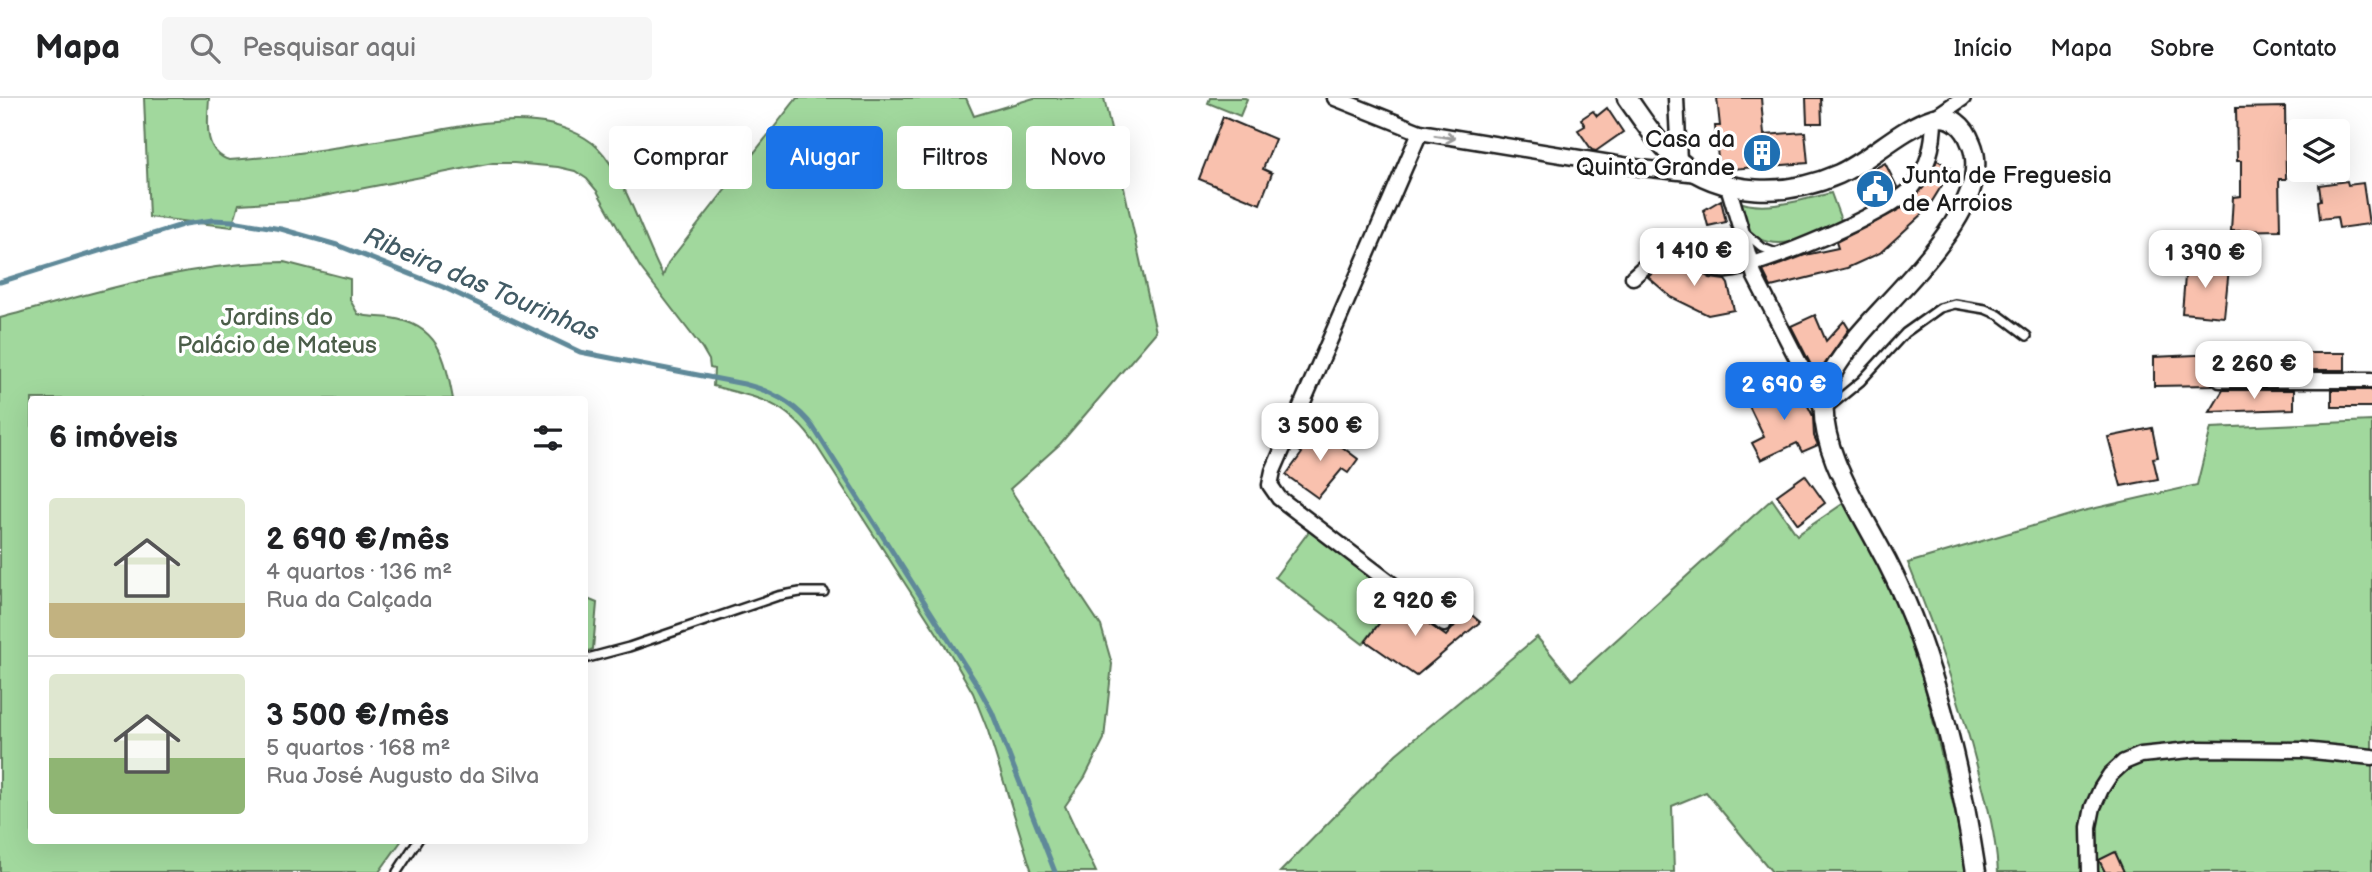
<!DOCTYPE html>
<html lang="pt">
<head>
<meta charset="utf-8">
<style>
	body { margin:0; font-family:"Balsamiq Sans",sans-serif; background:#f6f6f6; color:#202124; height:100vh; display:flex; flex-direction:column; font-size:26px; white-space:nowrap }
	* { box-sizing:border-box; margin:0 }
	p { font-size:23px; color:#757577 }
	.icon { flex:none; width:38px; height:38px; fill:none; stroke:currentColor; stroke-width:2; stroke-linecap:round; stroke-linejoin:round }
	.map { position:relative; flex:1; overflow:hidden }
	.details { position:absolute; left:28px; top:298px; width:560px; height:448px; display:flex; flex-direction:column; background:#fff; border-radius:7px; box-shadow:0 7px 28px #0002 }
	.details>* { flex:none }
	.banner { position:absolute; left:609px; top:28px; width:665px; height:63px; display:flex; gap:14px }
	.tools { position:absolute; left:2287px; top:21px; display:grid; gap:14px }
	.tools a { display:grid; place-items:center; width:63px; height:63px; border-radius:7px; background:#fff; box-shadow:0 7px 28px #0002; font-size:35px }
	.price { position:absolute; translate:-50% -60px; padding:0 16px; border-radius:14px; background:#fff; color:#222; font-size:23px; line-height:46px; filter:drop-shadow(0 2px 4px #0008) }
	.price::after { content:''; position:absolute; left:50%; top:42px; width:21px; height:16px; margin-left:-10px; background:inherit; clip-path:polygon(0 0,100% 0,50% 100%) }
	.price.on { background:#1a73e8; color:#fff }
	ul { padding:0; list-style:none }
	li { display:flex; align-items:center; gap:21px; height:175px; padding:0 21px }
	li+li { border-top:2px solid #e0e0e0 }
	li span { display:grid; place-items:center; flex:none; width:196px; height:140px; border-radius:7px; color:#555 }
	li>.icon { margin-inline-start:auto }
	span .icon { width:84px; height:84px; fill:#fffc; stroke-width:1 }
	li b { font-size:30px }
	h2 { display:flex; justify-content:space-between; align-items:center; height:84px; padding:0 21px; font-size:30px }
	.chip { padding:0 24px; border-radius:7px; background:#fff; box-shadow:0 7px 28px #0002; font-size:24px; line-height:63px }
	.chip.on { background:#1a73e8; color:#fff }
	header { display:flex; align-items:center; gap:42px; box-sizing:border-box; height:98px; padding:0 35px; background:#fff; border-bottom:2px solid #e0e0e0 }
	header strong { font-size:33px }
	nav { display:flex; gap:38px; margin-inline-start:auto; font-size:24px }
	.search { width:490px; height:63px; background:#f6f6f6; display:flex; align-items:center; gap:18px; box-sizing:border-box; padding:0 24px; border-radius:7px; color:#757577; font-size:26px }
	.map>svg:first-child { display:block }
</style>
</head>
<body>
<header>
<strong>Mapa</strong>
<div class="search"><svg class="icon" aria-label="search" viewBox="0 0 24 24"><circle cx="10" cy="10" r="6"/><path d="M15 15l6 6"/></svg>Pesquisar aqui</div>
<nav><a>Início</a><a>Mapa</a><a>Sobre</a><a>Contato</a></nav>
</header>
<div class="map">
<svg width="2372" height="774" viewBox="0 0 2372 774">
	<rect width="100%" height="100%" fill="#fff"/>
	<filter id="ink" filterUnits="userSpaceOnUse"><feTurbulence type="fractalNoise" baseFrequency=".0143" numOctaves="2"/><feDisplacementMap in="SourceGraphic" scale="14" xChannelSelector="R" yChannelSelector="G"/><feConvolveMatrix kernelMatrix="1 2 1 2 8 2 1 2 1" color-interpolation-filters="sRGB"/></filter>
	<g filter="url(#ink)">
		<!-- green -->
		<g fill="#a1d89d" stroke="#5e7a5c" stroke-width="2">
			<path d="M144,0H209C208,23 202,53 229,62C293,58 357,46 419,36C458,29 496,20 535,24C557,26 583,35 598,50C625,77 644,143 663,178L668,165L797,0H966L974,18L1034,0H1104L1156,234L1060,346L1010,391L1101,528L1112,566L1104,641L1085,679L1065,708L1096,774H1032L988,633L973,595L951,557L816,347C786,303 761,301 713,288L714,271L710,270L709,262L702,250L640,169L597,93L587,81L575,73L558,69L514,65H493L303,102L239,106L232,129L149,119Z"/>
			<path d="M1210,0H1245L1247,1L1240,18L1208,5Z"/>
			<path d="M1831,95L1842,125C1816,137 1769,161 1747,129C1742,121 1740,112 1738,103C1761,115 1806,101 1831,95Z"/>
			<path d="M284,164L350,181V202L358,216C369,220 380,218 391,220C439,227 445,260 453,301H32V742H402L379,774H0V220C94,195 186,165 284,164Z"/>
			<path d="M2372,323V774H1998C1996,738 1987,703 1977,668C1959,598 1935,532 1908,465L2083,413L2197,387L2211,330Z"/>
			<path d="M1772,401L1797,437L1844,405C1862,436 1881,466 1895,499C1917,552 1930,608 1943,664C1952,700 1961,737 1966,774H1772L1706,694L1672,708L1674,774H1280L1396,656L1537,539L1572,582Z"/>
			<path d="M1310,432L1398,500L1363,546L1275,479Z"/>
			<path d="M585,500L597,505L593,551L585,555Z"/>
		</g>
		<g fill="none" stroke-linecap="round" stroke-linejoin="round">
			<!-- stream -->
			<path stroke="#5e8999" stroke-width="5" d="M0,184L185,126L213,122L232,123L281,131L337,147L443,189L580,254L744,286C772,293 796,306 813,329L978,588L992,614L1055,774"/>
		</g>
		<!-- building -->
		<g fill="#f9c1ae" stroke="#1c1c1c" stroke-width="2">
			<path d="M1717,0H1761L1764,37L1805,34L1808,65L1719,72L1715,28H1720Z"/>
			<path d="M1806,0H1821L1822,25H1807Z"/>
			<path d="M2285,9L2286,81H2279L2280,132L2231,133L2233,99L2241,98V63H2237L2236,10Z"/>
			<path d="M1607,10L1623,34L1596,53L1592,52L1578,32L1585,28L1581,21L1593,13L1597,18Z"/>
			<path d="M1223,19L1275,41L1263,71L1272,75L1260,106L1199,81Z"/>
			<path d="M1937,62L1952,71L1926,113L1880,155L1847,170L1771,189L1763,173L1805,157L1838,150L1836,144L1904,109L1925,88Z"/>
			<path d="M1885,65L1897,89L1867,108L1856,86L1873,78L1870,73Z"/>
			<path d="M2347,83L2348,87L2363,85L2369,126L2339,130L2337,119L2320,121L2318,103L2321,102L2319,87Z"/>
			<path d="M1721,102L1726,124L1708,128L1704,112Z"/>
			<path d="M1712,146L1732,148L1734,156L1738,155L1739,160L1726,162L1716,161Z"/>
			<path d="M1673,164L1687,167L1710,180L1725,182L1728,186L1734,212L1708,217L1671,199L1648,179L1662,167Z"/>
			<path d="M2186,166L2229,170L2224,219L2182,215Z"/>
			<path d="M1815,217L1826,243L1844,223L1849,231L1822,270L1814,273L1791,228Z"/>
			<path d="M2259,254L2260,272L2216,273L2211,278L2212,287L2154,288V259Z"/>
			<rect x="2288" y="255" width="57" height="17"/>
			<path d="M1796,284L1813,318L1814,338L1818,347L1802,354L1797,345L1761,362L1752,345L1764,339L1749,308Z"/>
			<path d="M2223,292H2294V311L2210,314Z"/>
			<rect x="2332" y="292" width="40" height="17"/>
			<path d="M1316,329L1358,361L1348,375L1342,371L1318,400L1286,377L1302,355L1298,352Z"/>
			<path d="M2152,330L2158,359L2153,360L2158,381L2121,388L2108,339Z"/>
			<path d="M1805,377L1825,405L1798,426L1777,397Z"/>
			<path d="M1396,503L1446,538L1467,513L1480,524L1416,578L1366,543Z"/>
			<path d="M2115,754L2124,774H2105L2099,762Z"/>
		</g>
		<g fill="none" stroke-linecap="round" stroke-linejoin="round">
			<!-- service casing -->
			<g stroke="#1c1c1c" stroke-width="12">
				<g id="service">
					<path d="M1745,135L1763,150L1779,156"/>
					<path d="M1828,310L1861,283L1905,235L1940,210L1955,206L1985,211L1999,217L2027,238"/>
					<path d="M584,561L629,549L778,498L800,494H824"/>
					<path d="M397,774L418,742"/>
				</g>
			</g>
			<!-- minor casing -->
			<g stroke="#1c1c1c" stroke-width="19">
				<g id="minor">
					<path d="M1335,0L1420,34L1641,70L1698,76"/>
					<path d="M1676,0L1679,63"/>
					<path d="M1420,34L1273,373L1270,387L1279,400L1444,526"/>
					<path d="M1728,88L1755,179L1824,313"/>
					<path d="M1633,179C1659,156 1669,144 1702,165C1710,170 1717,173 1727,172C1761,169 1889,115 1912,90C1928,71 1934,45 1934,20L1963,0"/>
					<path d="M2220,282H2372"/>
					<path d="M2090,774L2089,729L2093,709L2101,691L2110,677L2124,664L2141,657L2199,651L2303,652L2372,659"/>
				</g>
			</g>
			<!-- tertiary casing -->
			<g stroke="#1c1c1c" stroke-width="23">
				<path id="tertiary" d="M1627,0C1642,21 1657,45 1677,62C1723,99 1787,99 1839,76C1872,61 1899,31 1934,20C1943,18 1951,20 1957,25C1964,30 1968,37 1971,45C1998,106 1892,196 1856,241C1843,258 1827,277 1824,300C1819,350 1856,405 1878,447C1891,470 1902,494 1912,519C1943,601 1963,688 1976,774"/>
			</g>
			<!-- service -->
			<use href="#service" stroke="#fff" stroke-width="7"/>
			<!-- minor -->
			<use href="#minor" stroke="#fff" stroke-width="14"/>
			<!-- tertiary -->
			<use href="#tertiary" stroke="#fff" stroke-width="18"/>
		</g>
		<!-- one-way arrows -->
		<defs><path id="oneway-shaft" d="M-6 0H5M1.5-3L5.5 0L1.5 3" fill="none" stroke-width="1.6" stroke-linecap="round" stroke-linejoin="round" transform="scale(1.75)"/></defs>
		<use stroke="#999" href="#oneway-shaft" transform="translate(1445 39) rotate(9)"/>
	</g>
	<!-- icons -->
	<defs>
		<g id="building-disc" transform="scale(2.0125)"><circle r="9.5" fill="#1f6fb2" stroke="#fff"/><path d="M-4-6H4V6H1V3H-1V6H-4ZM-2.5-4.3h1.7v1.8h-1.7ZM.8-4.3h1.7v1.8H.8ZM-2.5-1h1.7V.8h-1.7ZM.8-1h1.7V.8H.8Z" fill="#fff"/></g>
		<g id="civic-disc" transform="scale(2.0125)"><circle r="9.5" fill="#1f6fb2" stroke="#fff"/><path d="M-.6-6.5H3V-4.5H.6V-3L4-1V1h2V6H-6V1h2V-1L-.6-3ZM-1.2 2.5V6h2.4V2.5Z" fill="#fff"/></g>
	</defs>
	<g fill-rule="evenodd">
		<use href="#building-disc" x="1762" y="55"/>
		<use href="#civic-disc" x="1875" y="91"/>
	</g>
	<g text-anchor="middle" dominant-baseline="central" stroke-width="7" stroke-linejoin="round" paint-order="stroke">
		<!-- poi labels -->
		<g font-size="24" fill="#1c1c1c" stroke="#fff" text-anchor="end">
			<text x="1735" y="41">Casa da<tspan x="1735" dy="28">Quinta Grande</tspan></text>
			<text x="1902" y="77" text-anchor="start">Junta de Freguesia<tspan x="1902" dy="28">de Arroios</tspan></text>
		</g>
		<!-- park labels -->
		<g font-size="24" fill="#4b5e49" stroke="#fff">
			<text x="277" y="219">Jardins do<tspan x="277" dy="28">Palácio de Mateus</tspan></text>
		</g>
		<!-- water labels -->
		<g font-size="26" font-style="italic" fill="#425b65" stroke="#fff">
			<text transform="translate(481 187) rotate(23)">Ribeira das Tourinhas</text>
		</g>
	</g>
</svg>
<div class="tools">
<a><svg class="icon" aria-label="layers" viewBox="0 0 24 24"><path d="M12 4l9 5-9 5-9-5zM3 14l9 5 9-5"/></svg></a>
</div>
<b class="price" style="left:1694px;top:190px">1 410 €</b>
<b class="price" style="left:2205px;top:192px">1 390 €</b>
<b class="price" style="left:2254px;top:303px">2 260 €</b>
<b class="price on" style="left:1784px;top:324px">2 690 €</b>
<b class="price" style="left:1320px;top:365px">3 500 €</b>
<b class="price" style="left:1415px;top:540px">2 920 €</b>
<div class="banner">
<a class="chip">Comprar</a>
<a class="chip on">Alugar</a>
<a class="chip">Filtros</a>
<a class="chip">Novo</a>
</div>
<section class="details">
<h2>6 imóveis<svg class="icon" aria-label="filters" viewBox="0 0 24 24"><path d="M4 7h16M4 17h16"/><circle cx="9" cy="7" r="2"/><circle cx="15" cy="17" r="2"/></svg></h2>
<ul>
<li><span style="background:linear-gradient(#dfe7d0 75%,#c2b280 0)"><svg class="icon" aria-label="home" viewBox="0 0 24 24"><path d="M3 11l9-7 9 7M6 9v11h12V9"/></svg></span><div><b>2 690 €/mês</b><p>4 quartos · 136 m²</p><p>Rua da Calçada</p></div></li>
<li><span style="background:linear-gradient(#dfe7d0 60%,#8fb573 0)"><svg class="icon" aria-label="home" viewBox="0 0 24 24"><path d="M3 11l9-7 9 7M6 9v11h12V9"/></svg></span><div><b>3 500 €/mês</b><p>5 quartos · 168 m²</p><p>Rua José Augusto da Silva</p></div></li>
</ul>
</section>
</div>
</body>
</html>
